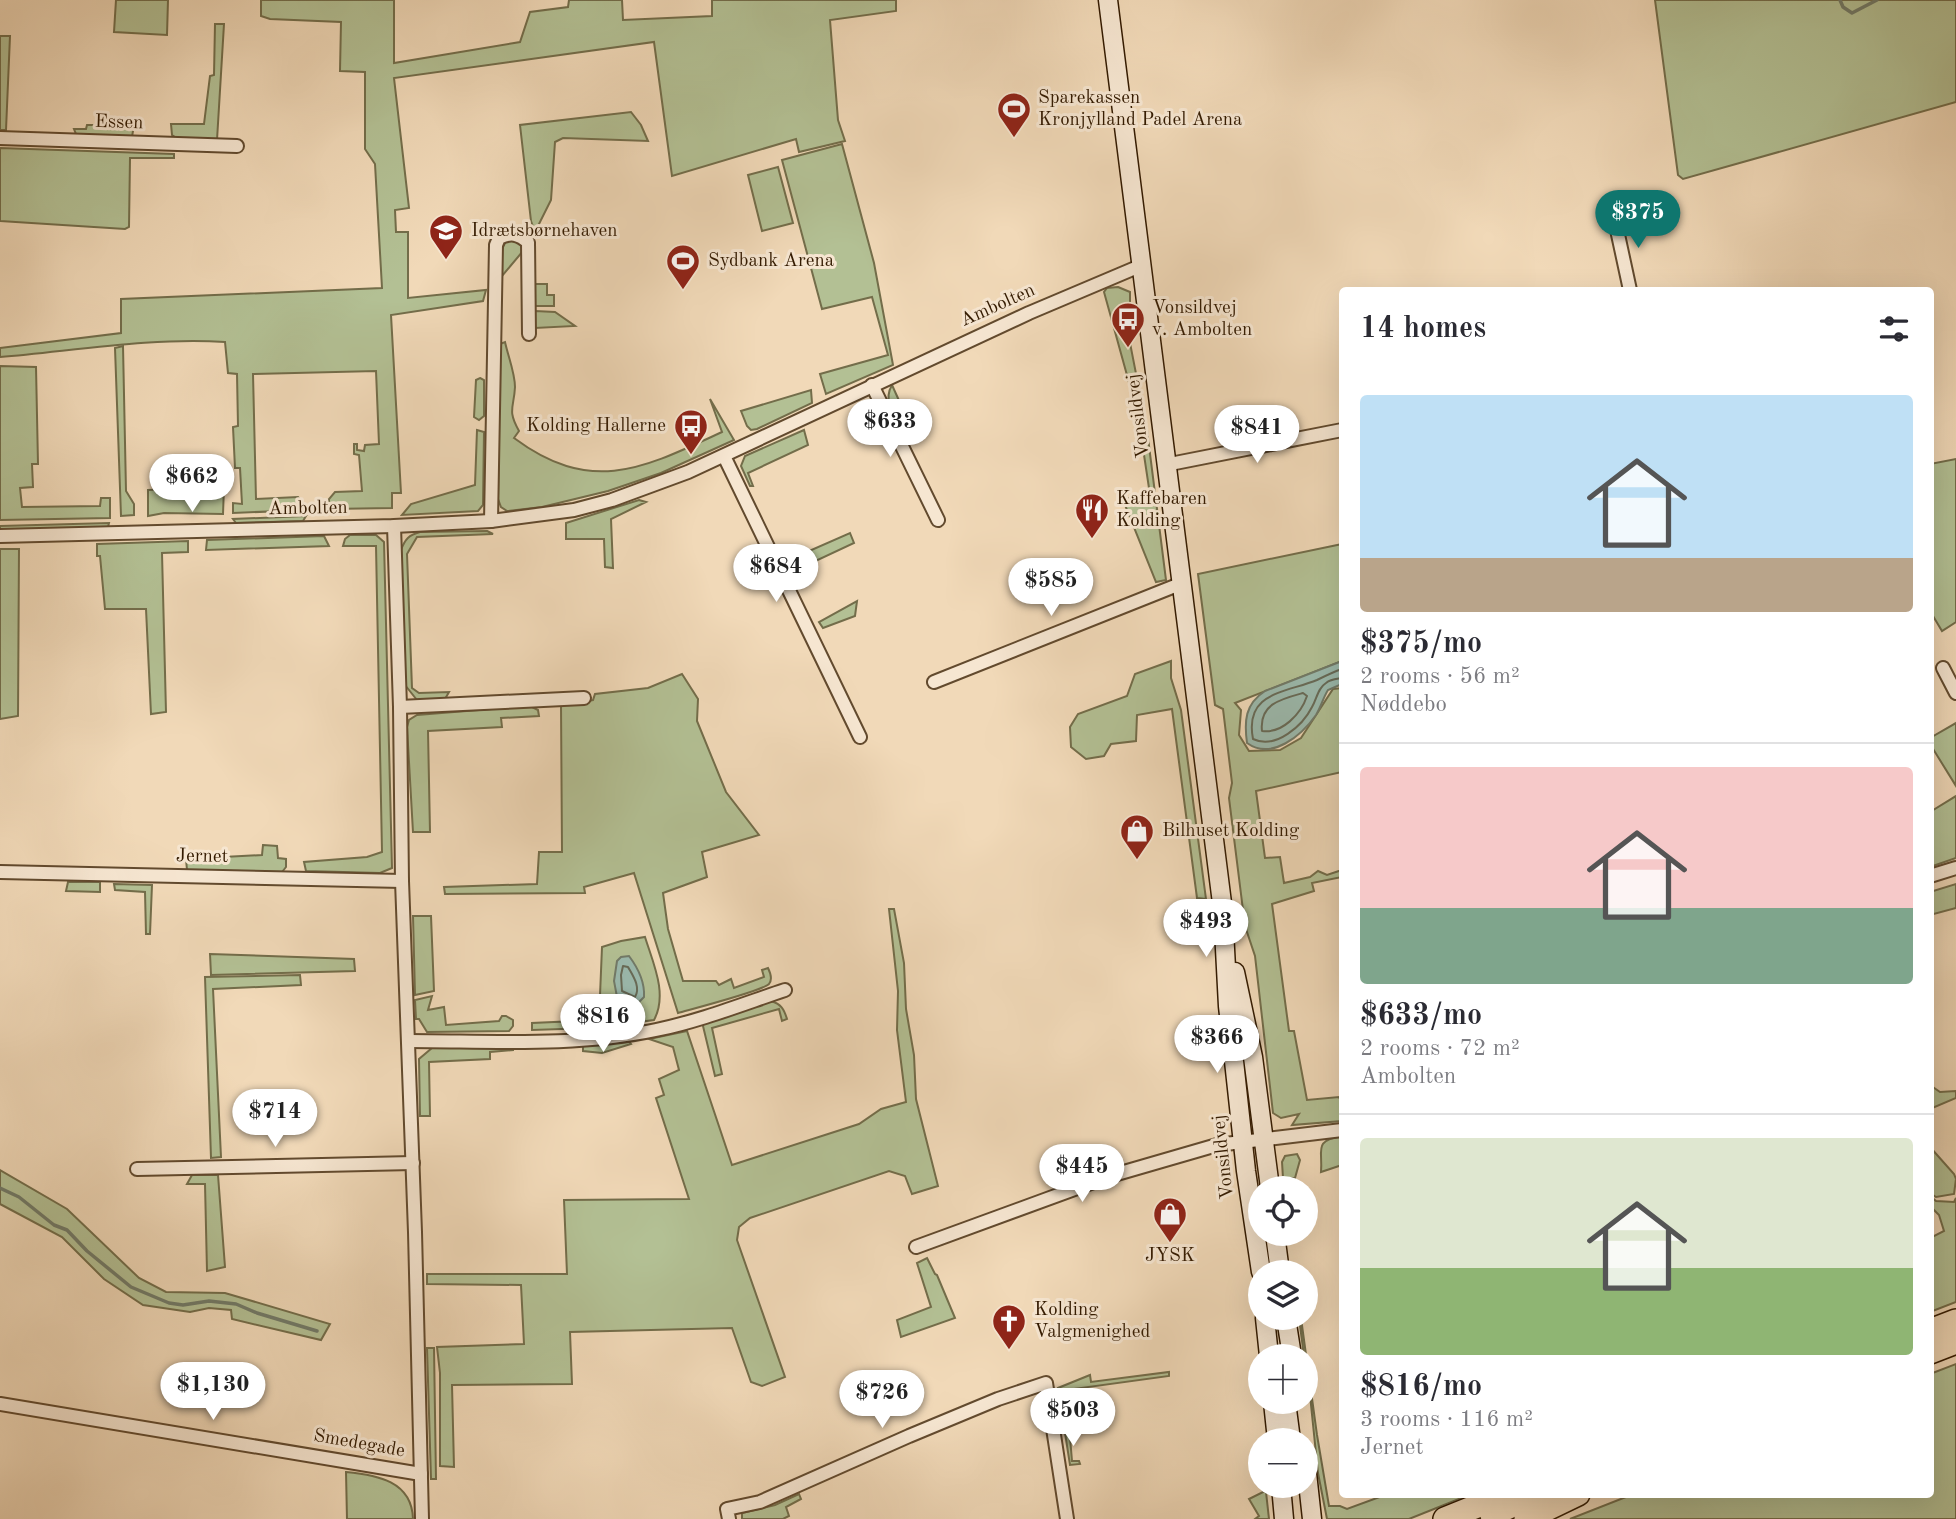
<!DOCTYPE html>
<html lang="en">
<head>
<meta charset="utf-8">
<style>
	body { margin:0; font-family:"Old Standard TT",serif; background:#f7f7f7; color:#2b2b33; height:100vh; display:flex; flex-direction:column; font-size:26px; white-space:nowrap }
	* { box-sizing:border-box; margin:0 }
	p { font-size:23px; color:#7c7c81 }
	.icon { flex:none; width:38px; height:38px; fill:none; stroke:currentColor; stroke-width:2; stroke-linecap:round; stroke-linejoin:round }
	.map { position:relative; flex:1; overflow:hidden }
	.drawer { position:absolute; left:1339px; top:287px; width:595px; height:1211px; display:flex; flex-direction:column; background:#fff; border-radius:7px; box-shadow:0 7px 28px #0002 }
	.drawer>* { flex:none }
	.controls { position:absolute; left:1248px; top:1176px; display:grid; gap:14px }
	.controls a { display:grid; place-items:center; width:70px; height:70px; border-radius:50%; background:#fff; box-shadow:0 7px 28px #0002; font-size:35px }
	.price { position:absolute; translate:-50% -60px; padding:0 16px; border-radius:24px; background:#fff; color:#222; font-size:23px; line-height:46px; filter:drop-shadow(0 2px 4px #0008) }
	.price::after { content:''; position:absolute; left:50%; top:42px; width:21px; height:16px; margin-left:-10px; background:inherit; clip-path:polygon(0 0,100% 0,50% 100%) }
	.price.selected { background:#0f766e; color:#fff }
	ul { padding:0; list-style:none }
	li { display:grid; align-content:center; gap:14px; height:371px; padding:0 21px }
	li+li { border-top:2px solid #e1e1e2 }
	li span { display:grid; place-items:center; height:217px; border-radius:7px; color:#555 }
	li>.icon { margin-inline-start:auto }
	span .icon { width:126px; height:126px; fill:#fffc; stroke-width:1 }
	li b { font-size:30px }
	h2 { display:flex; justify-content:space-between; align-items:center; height:84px; padding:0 21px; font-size:30px }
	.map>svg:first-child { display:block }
</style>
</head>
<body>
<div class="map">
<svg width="1956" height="1519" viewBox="0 0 1956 1519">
	<rect width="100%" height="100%" fill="#f1d9b8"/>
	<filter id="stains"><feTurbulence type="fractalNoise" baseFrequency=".00286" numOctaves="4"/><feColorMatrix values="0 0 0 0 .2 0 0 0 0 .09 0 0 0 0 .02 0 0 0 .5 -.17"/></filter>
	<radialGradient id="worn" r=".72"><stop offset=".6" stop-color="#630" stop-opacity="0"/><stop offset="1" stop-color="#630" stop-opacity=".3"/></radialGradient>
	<!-- green -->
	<g fill="#b3c094" stroke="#736d4a" stroke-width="2">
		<path d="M116,0H168L167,35L114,32Z"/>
		<path d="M261,0H394V63L520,42L530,12L568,7L569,0H622L623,20L712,16V0H896V11L830,20L838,120L845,141L799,152L796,139L672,176L654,42L394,78L409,208L395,210L396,232H408V298L486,290L483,301L391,315L401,493H392V508L329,509V499L335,492L362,491L359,455L354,454V444H357V450L364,451L365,445L379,444L376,371L253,374L256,499L298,497L305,505V510L233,513V503L242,504L240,468H235L233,427L238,426L237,374L228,373L225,342C153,337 72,351 0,357V348L121,333V299L382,288L375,164L365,149V72L340,71L341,22L270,19L261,16Z"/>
		<path d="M1655,0H1956V102L1683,179L1678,175Z"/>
		<path d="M215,24H224L217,140L178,139L172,135L171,124H204L210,76L214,75Z"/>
		<path d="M0,36H10L6,130H0Z"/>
		<path d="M631,112L641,125L648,141L563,138L555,142L551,200L535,232L531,221L520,125Z"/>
		<path d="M87,125H134L132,137L76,134L74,129H86Z"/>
		<path d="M842,144L874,263L893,365L826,394L820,374L888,355L872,297L822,309L782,160Z"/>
		<path d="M0,148L174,154V158H130L129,227L125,229L0,221Z"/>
		<path d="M778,167L793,223L762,231L748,175Z"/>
		<path d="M508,237L520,243L523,251L502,276V249Z"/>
		<path d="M535,284H547V295H554V306H535Z"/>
		<path d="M1118,287L1130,292V343L1147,430L1166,580L1156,582L1123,500L1149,491V488L1138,415L1104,292L1107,288Z"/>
		<path d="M535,311L555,312L575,326L535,328Z"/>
		<path d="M505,342C508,356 515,373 515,387C514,408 507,410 519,431L514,438C592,496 644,468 722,432L710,399L734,440L661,473L608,491L542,507L507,511L501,507L498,499L500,344Z"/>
		<path d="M123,346L126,491L134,504V515L121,516L115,348Z"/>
		<path d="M0,366L36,367L38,464H32L33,487L20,488L22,507L100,506L101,498H110V518L0,520Z"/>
		<path d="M480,378L484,380V416L479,420L474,417L476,380Z"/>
		<path d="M892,385L915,436L906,439C898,423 881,403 892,385Z"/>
		<path d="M811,390L812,403L757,429L751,430L747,426L741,411Z"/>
		<path d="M477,430L484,432L483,505L478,511L402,515L411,504L475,485Z"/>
		<path d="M804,430L808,445L748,473L753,486H750L741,466L745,456Z"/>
		<path d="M1956,459V622L1942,631L1930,611V464Z"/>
		<path d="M224,487L223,514L164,513L148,516V490Z"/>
		<path d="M639,500L646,502L611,519L613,568L605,567L604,539H566V523Z"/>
		<path d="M306,516L303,521L236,523L233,519Z"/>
		<path d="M109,523L108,527L4,531L0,529V526Z"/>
		<path d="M487,531L493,534L417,537L407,554L412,688L419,693L449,692L445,699L417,700L405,685L401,550C405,539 409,535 420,532Z"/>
		<path d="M850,533L854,543L790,573L784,562Z"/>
		<path d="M350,535H376L384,542L392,868L380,873L306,871L304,862L367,857L382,852L376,546H343L345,539Z"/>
		<path d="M324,536L329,546L206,550L207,540Z"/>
		<path d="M188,541V552L162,553L166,712L151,714L146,609H105L100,556H97V544Z"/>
		<path d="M1342,544V661L1235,703L1241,710L1239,735L1249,751L1280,750L1301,738L1333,689L1342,688V772L1256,791L1265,858L1280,857L1284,883L1310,877L1318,871L1327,875L1342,870V877L1312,883L1314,891L1272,904L1289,1031H1294L1307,1100L1339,1097L1342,1103V1121L1292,1125L1299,1114L1281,1118L1273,1113L1255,956L1245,926L1229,798L1232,783L1223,709L1215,705L1198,574Z"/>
		<path d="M0,549H19L18,716L0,719Z"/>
		<path d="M857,601L855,616L823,628L819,622Z"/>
		<path d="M1171,661V678L1181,710L1206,899L1197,898L1172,709L1137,715L1136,741L1111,744L1104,756L1086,759L1071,747L1070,727L1078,714L1127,696L1135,674Z"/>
		<path d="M682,674L698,699L697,721L726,792L759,835L702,852L707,877L663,893L668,929L683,981H716L719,985L731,979L734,988L764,977L762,970L768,968C770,972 773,979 769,984C762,991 692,1009 678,1013L634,873L584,887L585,893L445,894L444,887L537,884L539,852H562L561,705L593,700L595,694L648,688Z"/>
		<path d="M530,706L538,710L539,716L501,718L502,727L428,731L430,832H413L407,727L409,720L417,715Z"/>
		<path d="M1956,723V786L1930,744V738Z"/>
		<path d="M1956,796V858L1930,867V812Z"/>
		<path d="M263,845L277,846L278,858L286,859V867L282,872L187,870L186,859L262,855Z"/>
		<path d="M68,882H100V892L66,891Z"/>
		<path d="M114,884L152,885L150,934H146L145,892L115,890Z"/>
		<path d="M1956,884V908L1930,915V892Z"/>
		<path d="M889,909H894L904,963L906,1009L914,1055L916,1099L938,1186L912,1194L905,1176L889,1171L750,1218L739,1227L737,1240L785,1377L762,1386L751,1382L732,1328L570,1332L572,1384L452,1385L454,1467L440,1466V1373L437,1347L524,1344L521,1285L427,1284V1274H567L564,1200L689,1199L656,1098L664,1095L659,1079L679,1070L673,1047L649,1039L687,1031L732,1165L859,1124L881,1109L906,1102L897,1030L898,991Z"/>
		<path d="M413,916H431L434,991L415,995Z"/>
		<path d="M645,937C653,963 668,994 654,1020L593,1028L532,1030V1023L599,1020L602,947L621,941Z"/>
		<path d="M210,954L354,959L355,971L211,975Z"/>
		<path d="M300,975L301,985L213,989L221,1157L211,1158L205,977Z"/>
		<path d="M432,996L428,1010L444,1007L446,1025L499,1021L502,1016H506L513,1020V1026L509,1031L427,1032L419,1019H416L415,1000Z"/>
		<path d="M771,1001C781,1004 784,1009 787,1019L782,1021L779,1009L712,1028L722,1074L715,1076L703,1026L704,1022Z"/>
		<path d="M628,1040L631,1044L602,1053L583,1051V1046Z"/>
		<path d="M513,1046V1050L490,1052V1059L429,1062L430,1116H420L419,1059L432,1048Z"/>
		<path d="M1930,1085L1940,1092L1956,1091V1098L1930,1109Z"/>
		<path d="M1342,1136V1165L1321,1172C1323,1149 1313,1141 1342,1136Z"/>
		<path d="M1930,1147L1954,1174L1956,1179L1954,1194L1936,1197L1930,1193Z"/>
		<path d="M1297,1154L1300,1160L1295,1178H1283L1282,1162L1285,1156Z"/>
		<path d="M0,1170L67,1209L139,1278L166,1292L225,1293L330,1324L321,1340L232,1319L231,1310L209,1308L190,1312L143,1305L104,1279L62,1237L0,1204Z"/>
		<path d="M192,1175H218L225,1267L207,1271L205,1184H187Z"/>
		<path d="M1930,1196L1936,1201L1954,1202L1956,1198V1302L1930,1312V1238L1944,1231L1939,1215L1930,1206Z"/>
		<path d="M927,1258L935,1274L937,1275L955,1318L901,1337L897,1320L931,1307L917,1263Z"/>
		<path d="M1299,1318H1301L1317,1435L1329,1506H1340L1347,1509L1385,1495H1469L1409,1519H1327L1318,1473L1306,1356H1304Z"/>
		<path d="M427,1348H434L436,1479H431Z"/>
		<path d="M1956,1364V1519H1570L1631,1495L1930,1494V1374Z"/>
		<path d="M1169,1372V1376L1066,1390L1072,1461H1079L1080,1464L1070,1465L1058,1388L1090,1375L1091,1382Z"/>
		<path d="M346,1472C377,1475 412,1481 413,1519H347Z"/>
		<path d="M1263,1492H1266L1269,1519H1255L1259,1516L1249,1499Z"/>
		<path d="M799,1494L801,1499L786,1507L789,1516L783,1519H742V1513L775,1505Z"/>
	</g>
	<!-- water -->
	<g fill="#9bbaae" stroke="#717a68" stroke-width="2">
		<path d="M1342,661V684L1328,690C1323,698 1321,707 1316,715C1302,735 1272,761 1247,743C1244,721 1245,704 1265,691Z"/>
		<path d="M629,956C638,968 645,982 644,997L636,1005L617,997L614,981L617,961L621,957Z"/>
	</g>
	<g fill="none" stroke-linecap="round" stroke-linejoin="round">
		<!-- shore -->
		<g stroke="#676a57" stroke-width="2">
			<path d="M1342,669C1333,672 1325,676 1317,680C1285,693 1244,692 1253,739C1276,750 1303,725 1312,707C1317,698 1318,688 1326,683C1331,679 1337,679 1342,678"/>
			<path d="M1303,693L1307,696C1301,714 1282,734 1262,731C1259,704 1281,699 1303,693Z"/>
			<path d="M623,966L628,967C633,976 641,987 635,997L622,991L621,975Z"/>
		</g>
		<!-- stream -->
		<g stroke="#717a68" stroke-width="3.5">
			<path d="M1840,0L1843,7L1852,13L1877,0"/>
			<path d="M0,1188L19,1197L54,1225L67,1230L87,1251L131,1287L169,1303L183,1305L209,1301L236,1304L257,1313L317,1331"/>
		</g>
		<!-- street casing -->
		<g stroke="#624a2e" stroke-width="16">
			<g id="street">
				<path d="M0,138L237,146"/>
				<path d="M1614,216L1630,290"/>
				<path d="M872,385L938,520"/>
				<path d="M724,456L860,737"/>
				<path d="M1165,465L1342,430"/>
				<path d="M491,521L496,245L499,238C511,232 518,234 528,242L529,334"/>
				<path d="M394,526L400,707L402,881L415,1232L422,1519"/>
				<path d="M0,536L394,526L491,521L574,510L612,500L688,472L1029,313L1140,266"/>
				<path d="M1943,668L1956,693"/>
				<path d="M934,682L1180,584"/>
				<path d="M400,707L584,698"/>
				<path d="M0,872L402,881"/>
				<path d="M1930,876L1956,868"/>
				<path d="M409,1041C490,1041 576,1047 656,1030C700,1021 743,1004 785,990"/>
				<path d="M137,1169L413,1163"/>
				<path d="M916,1247L1110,1176L1217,1145L1342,1130"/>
				<path d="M0,1404L421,1474"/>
				<path d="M729,1519L727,1509L760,1502L909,1436L998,1399L1046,1383L1067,1519"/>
			</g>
		</g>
		<!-- secondary casing -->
		<g stroke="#331a00" stroke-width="21">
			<g id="secondary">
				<path d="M1108,0L1223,911L1228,1006L1246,1171L1261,1272"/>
				<path d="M1235,972L1253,1057L1270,1188"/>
				<path d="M1275,1234L1280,1272"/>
				<path d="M1265,1318L1269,1356"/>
				<path d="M1286,1318L1292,1356"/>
				<path d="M1273,1402L1277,1440"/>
				<path d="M1286,1402L1291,1440"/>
				<path d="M1306,1464L1312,1519"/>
				<path d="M1281,1486L1284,1519"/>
			</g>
		</g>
		<!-- highway casing -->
		<g stroke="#331a00" stroke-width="26">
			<g id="highway">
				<path d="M1930,1331L1956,1321"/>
				<path d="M1930,1352L1956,1342"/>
				<path d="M1492,1515L1536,1494"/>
				<path d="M1445,1519L1507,1494"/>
				<path d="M1526,1519L1578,1494"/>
			</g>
		</g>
		<!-- street -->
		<use href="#street" stroke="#f6e6d1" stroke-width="12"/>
		<!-- secondary -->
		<use href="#secondary" stroke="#f6e6d1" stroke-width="18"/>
		<!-- highway -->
		<use href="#highway" stroke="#f1d9b8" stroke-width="23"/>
	</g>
	<!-- icons -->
	<defs>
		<g id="stadium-pin" transform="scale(1.75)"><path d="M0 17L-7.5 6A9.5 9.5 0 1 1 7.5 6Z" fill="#8f2418" stroke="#f6e6d1"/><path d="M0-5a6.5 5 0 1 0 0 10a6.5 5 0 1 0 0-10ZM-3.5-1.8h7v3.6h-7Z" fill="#fff"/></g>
		<g id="school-pin" transform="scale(1.75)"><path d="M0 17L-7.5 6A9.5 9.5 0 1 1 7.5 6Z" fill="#8f2418" stroke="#f6e6d1"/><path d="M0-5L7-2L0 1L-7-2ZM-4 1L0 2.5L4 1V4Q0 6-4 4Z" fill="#fff"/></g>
		<g id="bus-pin" transform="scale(1.75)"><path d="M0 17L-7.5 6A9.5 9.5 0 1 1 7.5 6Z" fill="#8f2418" stroke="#f6e6d1"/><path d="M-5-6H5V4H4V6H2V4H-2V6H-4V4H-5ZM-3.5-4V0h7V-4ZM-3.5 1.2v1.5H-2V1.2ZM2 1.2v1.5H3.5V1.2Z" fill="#fff"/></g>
		<g id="restaurant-pin" transform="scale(1.75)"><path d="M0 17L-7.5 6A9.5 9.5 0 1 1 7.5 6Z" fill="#8f2418" stroke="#f6e6d1"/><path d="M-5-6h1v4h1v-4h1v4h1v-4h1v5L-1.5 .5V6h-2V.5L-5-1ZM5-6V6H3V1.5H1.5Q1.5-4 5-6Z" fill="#fff"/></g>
		<g id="shop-pin" transform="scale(1.75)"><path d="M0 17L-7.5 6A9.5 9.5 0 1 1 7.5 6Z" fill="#8f2418" stroke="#f6e6d1"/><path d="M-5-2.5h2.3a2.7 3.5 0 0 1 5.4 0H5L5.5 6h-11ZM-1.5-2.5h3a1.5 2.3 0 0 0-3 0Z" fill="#fff"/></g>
		<g id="church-pin" transform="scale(1.75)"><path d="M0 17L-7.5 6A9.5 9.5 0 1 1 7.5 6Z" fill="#8f2418" stroke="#f6e6d1"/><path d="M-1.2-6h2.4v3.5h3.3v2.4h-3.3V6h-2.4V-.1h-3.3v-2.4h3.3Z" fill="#fff"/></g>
	</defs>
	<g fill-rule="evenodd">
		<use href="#stadium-pin" x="1014" y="109"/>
		<use href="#school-pin" x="446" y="231"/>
		<use href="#stadium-pin" x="683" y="261"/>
		<use href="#bus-pin" x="1128" y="319"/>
		<use href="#bus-pin" x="691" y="426"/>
		<use href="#restaurant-pin" x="1092" y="510"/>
		<use href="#shop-pin" x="1137" y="831"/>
		<use href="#shop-pin" x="1170" y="1214"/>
		<use href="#church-pin" x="1009" y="1321"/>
	</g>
	<g text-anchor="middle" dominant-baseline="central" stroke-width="6" stroke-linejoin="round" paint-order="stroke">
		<!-- poi labels -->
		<g font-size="19" fill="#331a00" stroke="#f6e6d1" text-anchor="start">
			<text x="1038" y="98">Sparekassen<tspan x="1038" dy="22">Kronjylland Padel Arena</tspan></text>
			<text x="471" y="231">Idrætsbørnehaven</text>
			<text x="708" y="261">Sydbank Arena</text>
			<text x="1152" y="308">Vonsildvej<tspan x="1152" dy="22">v. Ambolten</tspan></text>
			<text x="666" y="426" text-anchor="end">Kolding Hallerne</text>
			<text x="1116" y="499">Kaffebaren<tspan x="1116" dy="22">Kolding</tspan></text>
			<text x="1162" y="831">Bilhuset Kolding</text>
			<text x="1170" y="1256" text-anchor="middle">JYSK</text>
			<text x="1034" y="1310">Kolding<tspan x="1034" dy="22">Valgmenighed</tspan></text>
		</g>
		<!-- street labels -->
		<g font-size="19" fill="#331a00" stroke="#f6e6d1">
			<text transform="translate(119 123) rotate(2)">Essen</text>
			<text transform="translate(998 306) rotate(-24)">Ambolten</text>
			<text transform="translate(1139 416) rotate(-97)">Vonsildvej</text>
			<text transform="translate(308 509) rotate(-1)">Ambolten</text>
			<text transform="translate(202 857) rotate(1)">Jernet</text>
			<text transform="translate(1224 1157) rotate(-96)">Vonsildvej</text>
			<text transform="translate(359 1444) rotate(10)">Smedegade</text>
		</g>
	</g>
	<rect width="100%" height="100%" filter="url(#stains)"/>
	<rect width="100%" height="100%" fill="url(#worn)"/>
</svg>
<div class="controls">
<a><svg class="icon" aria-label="locate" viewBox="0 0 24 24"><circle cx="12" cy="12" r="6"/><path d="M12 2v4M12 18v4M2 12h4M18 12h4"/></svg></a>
<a><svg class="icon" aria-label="layers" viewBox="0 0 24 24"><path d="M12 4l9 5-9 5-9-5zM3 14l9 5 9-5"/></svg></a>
<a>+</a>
<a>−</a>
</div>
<b class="price selected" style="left:1638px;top:250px">$375</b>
<b class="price" style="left:890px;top:459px">$633</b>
<b class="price" style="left:1257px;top:465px">$841</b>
<b class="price" style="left:192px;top:514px">$662</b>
<b class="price" style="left:776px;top:604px">$684</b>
<b class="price" style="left:1051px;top:618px">$585</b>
<b class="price" style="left:1206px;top:959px">$493</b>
<b class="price" style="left:603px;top:1054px">$816</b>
<b class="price" style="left:1217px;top:1075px">$366</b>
<b class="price" style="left:275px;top:1149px">$714</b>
<b class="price" style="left:1082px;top:1204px">$445</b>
<b class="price" style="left:213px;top:1422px">$1,130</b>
<b class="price" style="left:882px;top:1430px">$726</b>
<b class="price" style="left:1073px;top:1448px">$503</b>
<section class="drawer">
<h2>14 homes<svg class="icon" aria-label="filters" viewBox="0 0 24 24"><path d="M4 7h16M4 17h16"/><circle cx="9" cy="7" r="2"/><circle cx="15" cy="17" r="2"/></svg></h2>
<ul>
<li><span style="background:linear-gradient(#bfe0f5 75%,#b9a48a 0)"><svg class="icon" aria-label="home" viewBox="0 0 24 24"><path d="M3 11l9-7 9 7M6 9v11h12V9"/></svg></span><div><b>$375/mo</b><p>2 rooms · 56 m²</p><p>Nøddebo</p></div></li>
<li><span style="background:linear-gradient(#f6c9c9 65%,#7fa58c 0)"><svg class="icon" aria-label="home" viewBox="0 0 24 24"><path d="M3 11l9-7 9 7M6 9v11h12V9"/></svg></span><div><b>$633/mo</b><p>2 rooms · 72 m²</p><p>Ambolten</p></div></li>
<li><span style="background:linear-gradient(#dfe7d0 60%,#8fb573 0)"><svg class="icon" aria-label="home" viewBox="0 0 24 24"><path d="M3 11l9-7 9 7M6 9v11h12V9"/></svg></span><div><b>$816/mo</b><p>3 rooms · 116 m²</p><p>Jernet</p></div></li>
</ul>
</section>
</div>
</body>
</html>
